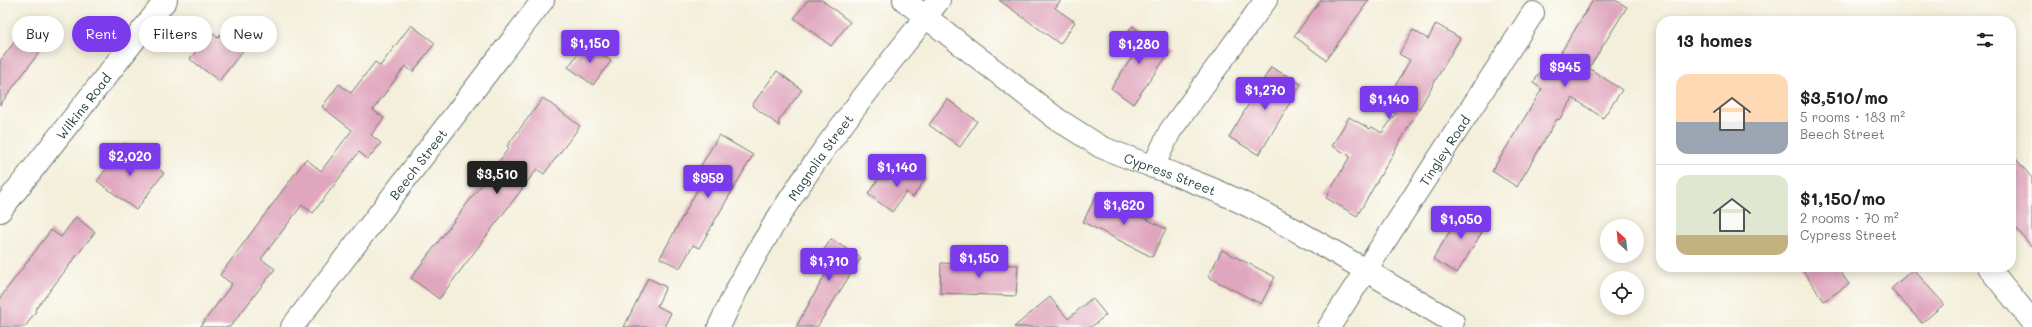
<!DOCTYPE html>
<html lang="en">
<head>
<meta charset="utf-8">
<style>
	body { margin:0; font-family:Mali,sans-serif; background:#f6f6f6; color:#202124; height:100vh; display:flex; flex-direction:column; font-size:15px; white-space:nowrap }
	* { box-sizing:border-box; margin:0 }
	p { font-size:13px; color:#757577 }
	.icon { flex:none; width:22px; height:22px; fill:none; stroke:currentColor; stroke-width:2; stroke-linecap:round; stroke-linejoin:round }
	.map { position:relative; flex:1; overflow:hidden }
	.side { position:absolute; left:1656px; top:16px; width:360px; height:256px; display:flex; flex-direction:column; background:#fff; border-radius:16px; box-shadow:0 2px 10px #0003 }
	.side>* { flex:none }
	.banner { position:absolute; left:12px; top:16px; width:380px; height:36px; display:flex; gap:8px }
	.needle { width:26px; rotate:333deg }
	.tools { position:absolute; left:1600px; top:219px; display:grid; gap:8px }
	.tools a { display:grid; place-items:center; width:44px; height:44px; border-radius:50%; background:#fff; box-shadow:0 2px 10px #0003; font-size:20px }
	.price { position:absolute; translate:-50% -34px; padding:0 9px; border-radius:4px; background:#7c3aed; color:#fff; font-size:13px; line-height:26px; filter:drop-shadow(0 1px 2px #0008) }
	.price::after { content:''; position:absolute; left:50%; top:24px; width:12px; height:9px; margin-left:-6px; background:inherit; clip-path:polygon(0 0,100% 0,50% 100%) }
	.price.selected { background:#222; color:#fff }
	ul { padding:0; list-style:none }
	li { display:flex; align-items:center; gap:12px; height:100px; padding:0 20px }
	li+li { border-top:1px solid #e0e0e0 }
	li span { display:grid; place-items:center; flex:none; width:112px; height:80px; border-radius:12px; color:#555 }
	li>.icon { margin-inline-start:auto }
	span .icon { width:48px; height:48px; fill:#fffc; stroke-width:1 }
	li b { font-size:17px }
	h2 { display:flex; justify-content:space-between; align-items:center; height:48px; padding:0 20px; font-size:17px }
	.tag { padding:0 14px; border-radius:18px; background:#fff; box-shadow:0 2px 10px #0003; font-size:14px; line-height:36px }
	.tag.selected { background:#7c3aed; color:#fff }
	.map>svg:first-child { display:block }
</style>
</head>
<body>
<div class="map">
<svg width="2032" height="327" viewBox="0 0 2032 327">
	<rect width="100%" height="100%" fill="#fdfcf7"/>
	<filter id="ink" filterUnits="userSpaceOnUse"><feTurbulence type="fractalNoise" baseFrequency=".025" numOctaves="2"/><feDisplacementMap in="SourceGraphic" scale="8" xChannelSelector="R" yChannelSelector="G"/><feConvolveMatrix kernelMatrix="1 2 1 2 8 2 1 2 1" color-interpolation-filters="sRGB"/></filter>
	<filter id="wash" filterUnits="userSpaceOnUse"><feTurbulence type="fractalNoise" baseFrequency=".012" numOctaves="4" result="noise"/><feDisplacementMap in="SourceGraphic" scale="16" xChannelSelector="R" yChannelSelector="G"/><feGaussianBlur stdDeviation="0.9" result="paint"/><feColorMatrix in="noise" values="0 0 0 0 0 0 0 0 0 0 0 0 0 0 0 0 0 1.4 0 .05"/><feComposite in="paint" operator="in"/></filter>
	<g filter="url(#wash)">
		<rect width="100%" height="100%" fill="#f4efdb"/>
		<g id="blocks">
			<!-- building -->
			<g fill="#e0a6be">
				<path d="M808,0H822L850,22L831,46L794,18Z"/>
				<path d="M999,0H1061L1055,8L1075,22L1060,44Z"/>
				<path d="M1321,0H1369L1326,60L1294,36Z"/>
				<path d="M1593,0H1615L1627,7L1589,68L1622,90L1603,118L1573,98L1559,120L1557,119L1517,187L1492,171L1542,89L1533,83L1551,55L1557,59Z"/>
				<path d="M30,21L51,36L0,105V61Z"/>
				<path d="M1436,24L1460,38L1357,216L1326,198L1350,156L1332,146L1349,117L1370,129L1372,127L1382,133L1396,113L1385,104L1410,60L1399,54L1413,30L1428,39Z"/>
				<path d="M411,25L435,43L413,72L405,66L373,110L384,118L371,135L381,143L368,159L359,152L313,213L302,205L261,259L275,269L230,327H200L232,284L220,275L306,159L321,171L352,130L322,107L339,84L351,93L375,62L380,66Z"/>
				<path d="M227,26L249,43L219,81L190,59L211,32L218,38Z"/>
				<path d="M1132,26L1169,53L1133,104L1111,88L1135,53L1120,43Z"/>
				<path d="M586,43L611,61L593,85L568,67Z"/>
				<path d="M1271,67L1301,84L1259,155L1229,137Z"/>
				<path d="M777,71L802,90L779,120V126L752,105Z"/>
				<path d="M543,98L580,126L544,174L537,169L439,299L411,278L509,148L507,146Z"/>
				<path d="M947,99L977,121L960,147L929,125Z"/>
				<path d="M719,135L753,155L699,248L693,245L680,268L660,258L706,174L699,169Z"/>
				<path d="M125,143L164,173L136,210L97,181Z"/>
				<path d="M2011,153L2032,178V247L2011,222Z"/>
				<path d="M907,164L926,178L913,197L906,192L892,212L868,194L882,173L895,182Z"/>
				<path d="M1097,194L1166,229L1152,257L1083,222Z"/>
				<path d="M1465,206L1489,221L1457,273L1433,259Z"/>
				<path d="M76,217L95,232L35,310L36,311L25,327H0V298L51,230L61,237Z"/>
				<path d="M831,239L861,258L817,327H796L825,275L813,267Z"/>
				<path d="M1222,250L1275,277L1261,304L1208,277Z"/>
				<path d="M941,263L1018,265L1016,296L940,293Z"/>
				<path d="M1800,267H1837L1849,284L1824,301Z"/>
				<path d="M1913,269L1944,304L1922,323L1891,289Z"/>
				<path d="M648,278L666,287L657,306L671,313L664,327H624Z"/>
				<path d="M1050,297L1068,319L1092,298L1106,315L1091,327H1014Z"/>
			</g>
		</g>
	</g>
	<g filter="url(#ink)">
		<use href="#blocks" fill-opacity="0" stroke="#6a7b6e" stroke-width="1"/>
		<g fill="none" stroke-linecap="round" stroke-linejoin="round">
			<!-- minor casing -->
			<g stroke="#6a7b6e" stroke-width="24">
				<g id="minor">
					<path id="s1" d="M904,0L1057,119L1101,147C1143,164 1187,177 1228,196C1306,232 1379,279 1453,322"/>
					<path d="M1153,167L1170,131L1266,0"/>
					<path id="s2" d="M0,211L166,0"/>
					<path d="M1988,267L2032,321"/>
					<path id="s3" d="M292,327L543,0"/>
					<path id="s4" d="M719,327C773,206 858,103 939,0"/>
					<path id="s5" d="M1329,327L1533,13"/>
				</g>
			</g>
			<!-- minor -->
			<use href="#minor" stroke="#fff" stroke-width="22"/>
		</g>
	</g>
	<g text-anchor="middle" dominant-baseline="central" stroke-width="3" stroke-linejoin="round" paint-order="stroke">
		<!-- street labels -->
		<g font-size="13" fill="#1f3d34" stroke="#fdfcf7">
			<text stroke="none"><textPath href="#s2" startOffset="134">Wilkins Road</textPath></text>
			<text stroke="none"><textPath href="#s5" startOffset="211">Tingley Road</textPath></text>
			<text stroke="none"><textPath href="#s4" startOffset="198">Magnolia Street</textPath></text>
			<text stroke="none"><textPath href="#s3" startOffset="206">Beech Street</textPath></text>
			<text stroke="none"><textPath href="#s1" startOffset="320">Cypress Street</textPath></text>
		</g>
	</g>
</svg>
<div class="tools">
<a><svg class="needle" viewBox="-14 -14 28 28"><path d="M0-13l5 13h-10z" fill="#e53935"/><path d="M0 13l5-13h-10z" fill="#757577"/></svg></a>
<a><svg class="icon" aria-label="locate" viewBox="0 0 24 24"><circle cx="12" cy="12" r="6"/><path d="M12 2v4M12 18v4M2 12h4M18 12h4"/></svg></a>
</div>
<b class="price" style="left:590px;top:64px">$1,150</b>
<b class="price" style="left:1139px;top:65px">$1,280</b>
<b class="price" style="left:1565px;top:88px">$945</b>
<b class="price" style="left:1265px;top:111px">$1,270</b>
<b class="price" style="left:1389px;top:120px">$1,140</b>
<b class="price" style="left:130px;top:177px">$2,020</b>
<b class="price" style="left:897px;top:188px">$1,140</b>
<b class="price selected" style="left:497px;top:195px">$3,510</b>
<b class="price" style="left:708px;top:199px">$959</b>
<b class="price" style="left:1124px;top:226px">$1,620</b>
<b class="price" style="left:1461px;top:240px">$1,050</b>
<b class="price" style="left:979px;top:279px">$1,150</b>
<b class="price" style="left:829px;top:282px">$1,710</b>
<div class="banner">
<a class="tag">Buy</a>
<a class="tag selected">Rent</a>
<a class="tag">Filters</a>
<a class="tag">New</a>
</div>
<section class="side">
<h2>13 homes<svg class="icon" aria-label="filters" viewBox="0 0 24 24"><path d="M4 7h16M4 17h16"/><circle cx="9" cy="7" r="2"/><circle cx="15" cy="17" r="2"/></svg></h2>
<ul>
<li><span style="background:linear-gradient(#ffd9b3 60%,#9aa5b1 0)"><svg class="icon" aria-label="home" viewBox="0 0 24 24"><path d="M3 11l9-7 9 7M6 9v11h12V9"/></svg></span><div><b>$3,510/mo</b><p>5 rooms · 183 m²</p><p>Beech Street</p></div></li>
<li><span style="background:linear-gradient(#dfe7d0 75%,#c2b280 0)"><svg class="icon" aria-label="home" viewBox="0 0 24 24"><path d="M3 11l9-7 9 7M6 9v11h12V9"/></svg></span><div><b>$1,150/mo</b><p>2 rooms · 70 m²</p><p>Cypress Street</p></div></li>
</ul>
</section>
</div>
</body>
</html>
